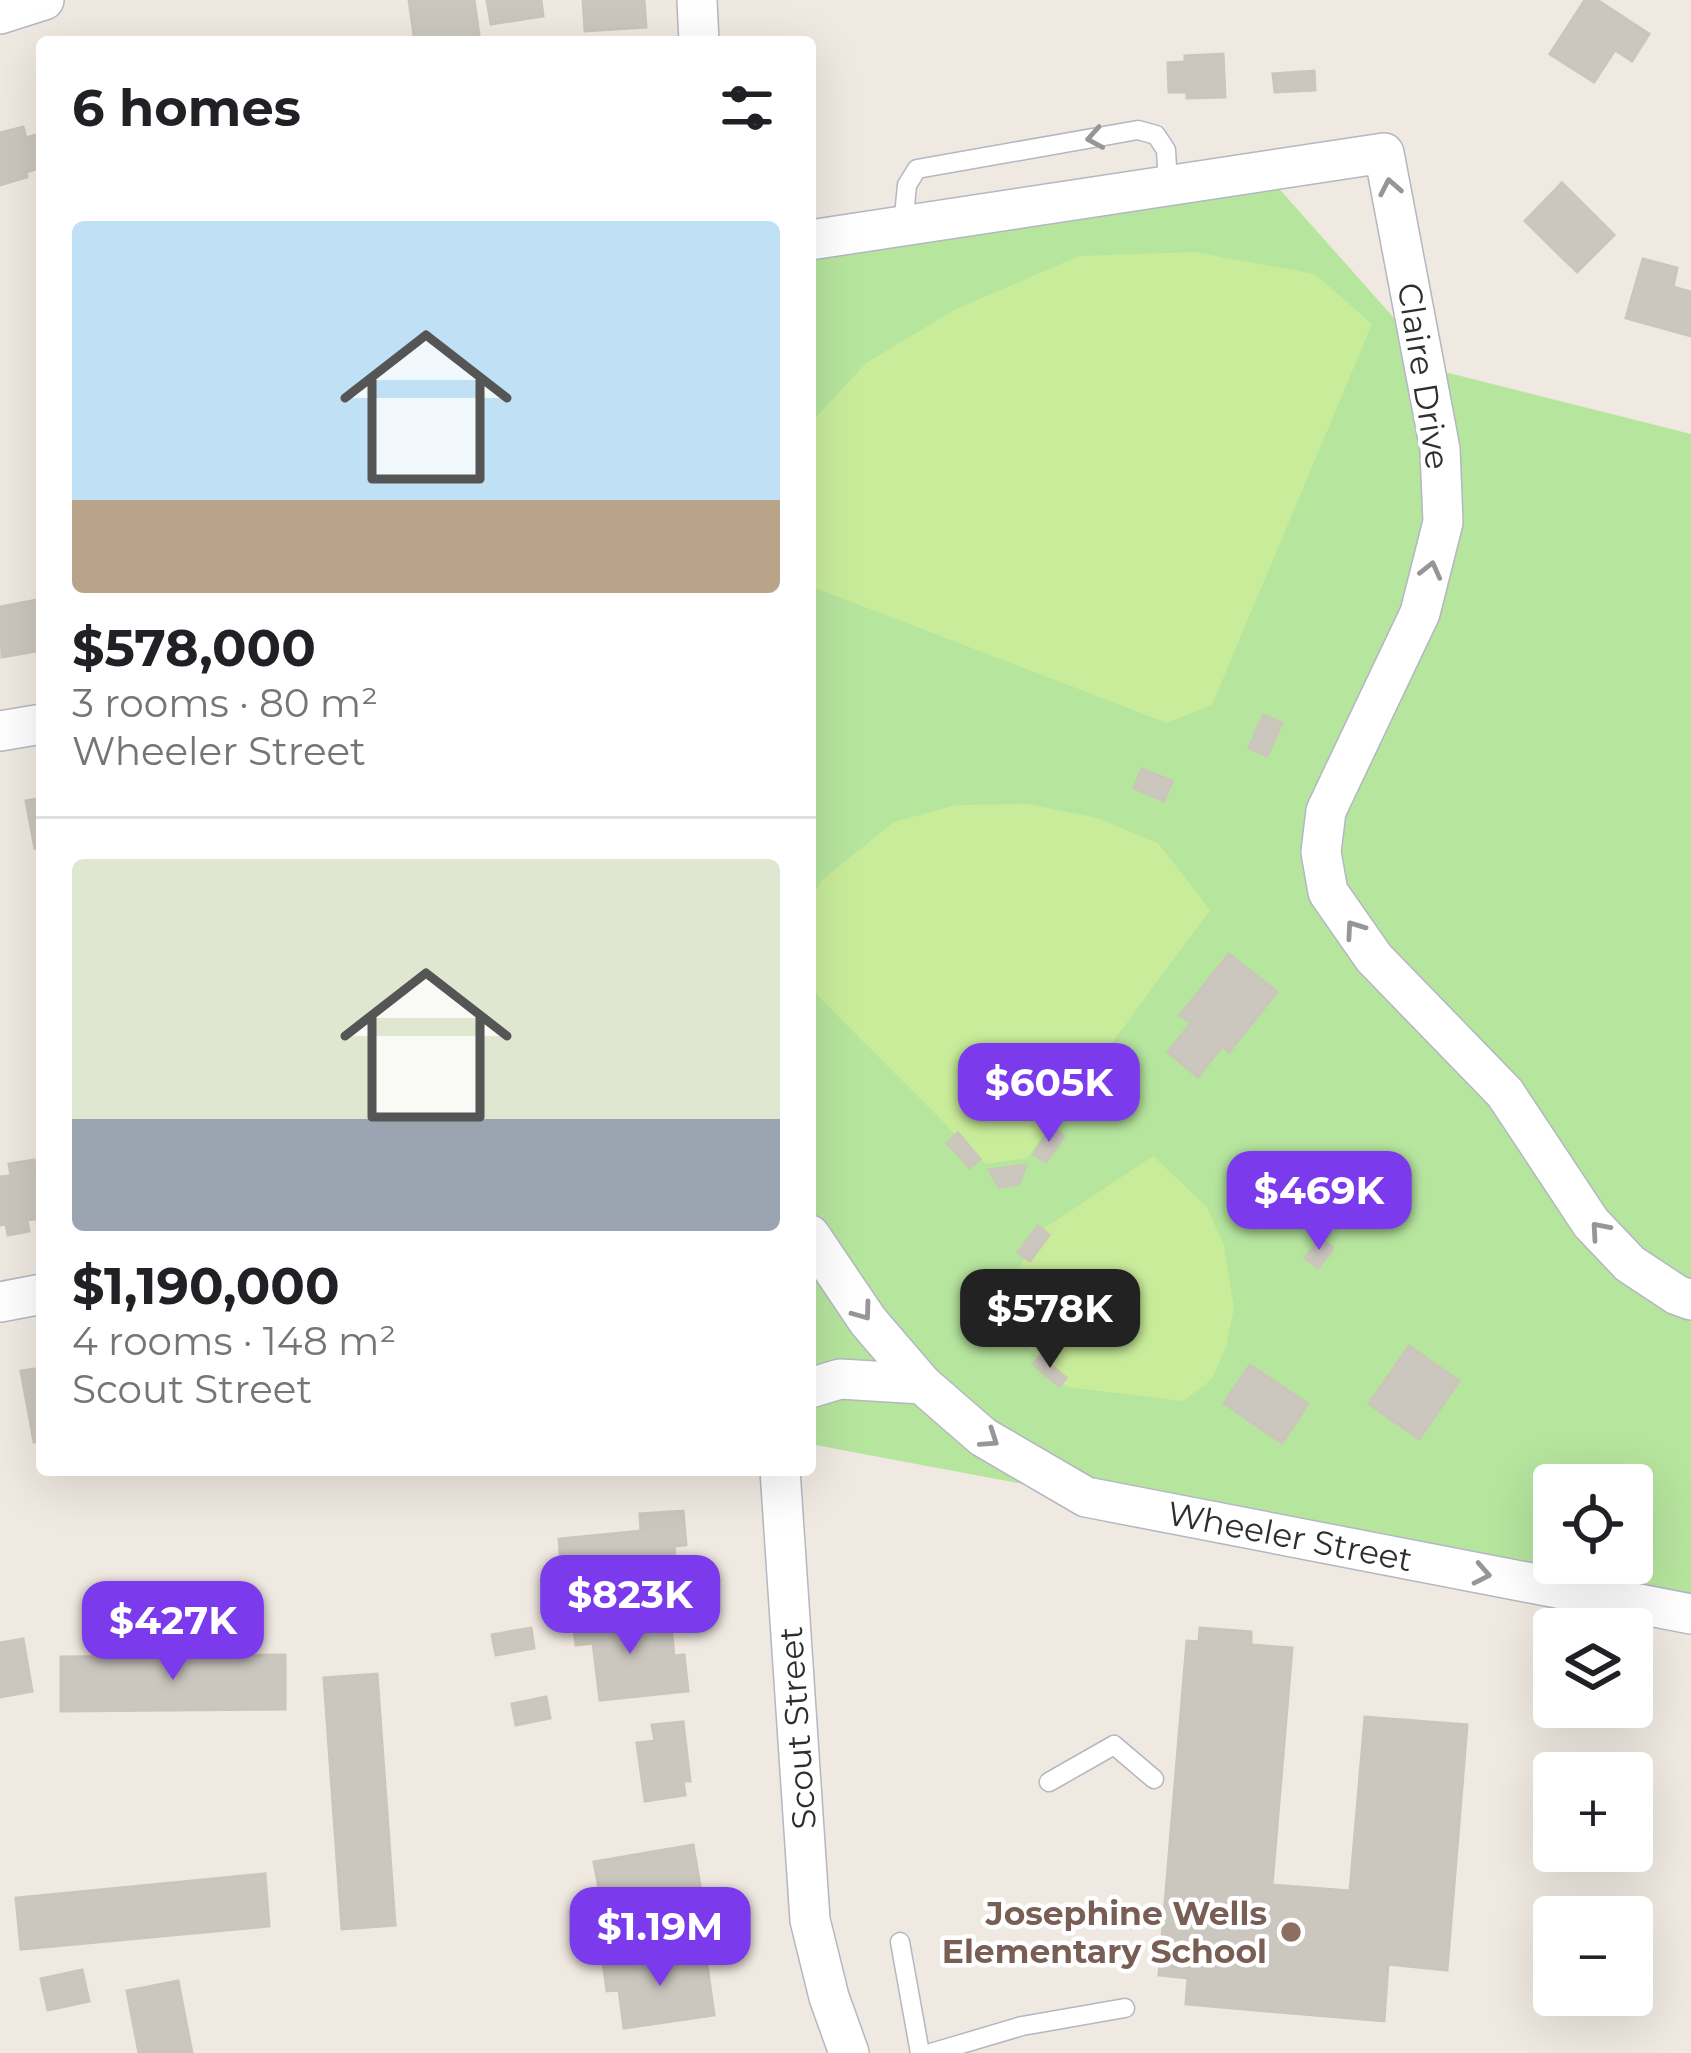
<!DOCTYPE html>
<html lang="en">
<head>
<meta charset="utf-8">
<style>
	body { margin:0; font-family:Montserrat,sans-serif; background:#f6f6f6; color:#202124; height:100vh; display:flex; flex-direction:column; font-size:45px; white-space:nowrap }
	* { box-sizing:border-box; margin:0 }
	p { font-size:39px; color:#757577 }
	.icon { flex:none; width:66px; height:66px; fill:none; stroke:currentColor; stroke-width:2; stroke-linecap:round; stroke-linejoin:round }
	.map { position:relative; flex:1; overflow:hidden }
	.panel { position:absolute; left:36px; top:36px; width:780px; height:1440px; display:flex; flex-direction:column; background:#fff; border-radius:12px; box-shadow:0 12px 48px #0002 }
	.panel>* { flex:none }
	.fabs { position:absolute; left:1533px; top:1464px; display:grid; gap:24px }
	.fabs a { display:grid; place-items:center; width:120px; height:120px; border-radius:12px; background:#fff; box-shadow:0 12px 48px #0002; font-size:60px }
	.price { position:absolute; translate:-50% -102px; padding:0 27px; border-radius:24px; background:#7c3aed; color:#fff; font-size:39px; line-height:78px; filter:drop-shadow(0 3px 6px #0008) }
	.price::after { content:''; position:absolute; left:50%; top:72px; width:36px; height:27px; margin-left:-18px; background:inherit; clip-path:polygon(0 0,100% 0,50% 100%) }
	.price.current { background:#222; color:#fff }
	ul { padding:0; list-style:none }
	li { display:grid; align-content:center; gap:24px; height:636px; padding:0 36px }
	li+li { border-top:3px solid #e0e0e0 }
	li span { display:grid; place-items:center; height:372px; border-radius:12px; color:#555 }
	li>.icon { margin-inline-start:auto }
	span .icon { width:216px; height:216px; fill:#fffc; stroke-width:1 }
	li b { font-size:51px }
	h2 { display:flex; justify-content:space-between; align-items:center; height:144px; padding:0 36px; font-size:51px }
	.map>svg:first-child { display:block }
</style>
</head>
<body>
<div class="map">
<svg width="1691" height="2053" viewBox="0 0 1691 2053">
	<rect width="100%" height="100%" fill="#efe9e1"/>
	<!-- green -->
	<path fill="#b6e59e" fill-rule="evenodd" d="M1267,175L1441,371L1691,434V1602L1179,1513L810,1444V255ZM1554,1485H1632V1563H1554Z"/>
	<!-- pitch -->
	<g fill="#c9ec9a">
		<path d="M1194,252L1315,274L1372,324L1212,705L1167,723L810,586V424L866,363L956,309L1079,256Z"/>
		<path d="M1027,804L1097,818L1158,843L1210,910L1027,1158L985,1164L818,996L810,980V900L822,880L894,822L956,805Z"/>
		<path d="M1153,1156L1207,1207L1224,1246L1234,1308L1226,1347L1212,1379L1183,1401L1067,1387L1025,1345L1010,1311L1020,1265L1046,1227Z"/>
	</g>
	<!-- building -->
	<g fill="#cbc7bf" stroke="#cbc5ba" stroke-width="3">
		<path d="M409,0H474L480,42H415Z"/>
		<path d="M487,0H541L543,16L491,24Z"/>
		<path d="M583,0H644L646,27L585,31Z"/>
		<path d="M1585,0H1597L1649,34L1632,61L1615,50L1594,82L1550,54Z"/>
		<path d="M1223,54L1225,97L1187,98V92H1169L1168,63L1185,62V56Z"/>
		<path d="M1314,71L1315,90L1275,92L1273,74Z"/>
		<path d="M23,127L26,138L40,134L42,167L26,172L27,177L0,185V133Z"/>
		<path d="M1562,183L1614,235L1577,272L1525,221Z"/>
		<path d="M1643,259L1677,268L1673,287L1691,292V336L1626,318Z"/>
		<path d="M42,599V650L2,657L0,607Z"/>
		<path d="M1263,715L1282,723L1267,756L1249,748Z"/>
		<path d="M1142,769L1172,781L1164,801L1134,788Z"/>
		<path d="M42,798V846L35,848L26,801Z"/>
		<path d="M1229,954L1277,992L1229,1052L1222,1046L1198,1077L1168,1052L1191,1023L1180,1015Z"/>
		<path d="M1051,1128L1064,1136L1046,1162L1034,1154Z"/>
		<path d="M958,1133L980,1159L970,1168L947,1143Z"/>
		<path d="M34,1160L36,1172L42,1171V1218L27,1220L29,1231L8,1235L6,1224L0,1225V1177L11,1176L9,1164Z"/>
		<path d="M1026,1165L1019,1184L999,1187L989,1170Z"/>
		<path d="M1038,1226L1049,1235L1030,1261L1018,1253Z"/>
		<path d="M1321,1239L1333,1248L1318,1268L1305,1258Z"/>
		<path d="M1409,1346L1459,1381L1419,1439L1369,1404Z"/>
		<path d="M1040,1356L1066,1378L1059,1386L1033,1364Z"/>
		<path d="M1250,1365L1308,1404L1282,1443L1224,1403Z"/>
		<path d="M42,1368V1440L34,1442L21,1371Z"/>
		<path d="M683,1511L686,1545L674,1546L678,1592L629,1596L627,1572L609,1574L610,1587L563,1591L559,1539L641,1531L640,1514Z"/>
		<path d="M612,1607L615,1634L671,1627L674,1656L684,1655L688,1691L600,1700L593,1643L576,1645L572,1611Z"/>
		<path d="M531,1628L534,1648L496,1655L492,1635Z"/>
		<path d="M1200,1628L1251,1632V1645L1292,1648L1272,1885L1350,1891L1365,1717L1467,1725L1447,1970L1388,1964L1384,2021L1186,2004L1188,1978L1159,1975L1187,1641L1199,1642Z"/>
		<path d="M23,1639L32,1691L0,1697V1643Z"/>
		<path d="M285,1655V1709L61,1711V1657Z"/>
		<path d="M377,1674L395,1925L342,1929L324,1678Z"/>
		<path d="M546,1697L550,1718L516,1725L512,1704Z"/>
		<path d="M683,1722L690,1781H683L685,1795L645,1801L637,1743L655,1741L652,1725Z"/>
		<path d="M693,1845L704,1909L656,1916L652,1891L601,1899L594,1862Z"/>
		<path d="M265,1874L269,1926L21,1949L16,1898Z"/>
		<path d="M674,1951L675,1962L706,1958L714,2015L624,2028L619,1990L607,1991L603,1962Z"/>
		<path d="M82,1970L89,2001L48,2010L41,1979Z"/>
		<path d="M178,1981L192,2053H139L127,1991Z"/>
	</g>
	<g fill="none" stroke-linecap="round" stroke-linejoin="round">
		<!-- service casing -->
		<g stroke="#b4b7c1" stroke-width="21">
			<g id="service">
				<path d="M903,226L907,185L917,169L1138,130L1156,135L1166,150L1168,186"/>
				<path d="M1049,1782L1114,1745L1154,1779"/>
				<path d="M900,1942L920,2053"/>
				<path d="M931,2053L1022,2026L1125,2008"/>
			</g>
		</g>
		<!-- minor casing -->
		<g stroke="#b4b7c1" stroke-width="42">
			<g id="minor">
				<path d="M697,0L699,42"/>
				<path d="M0,14L44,0"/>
				<path d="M810,240L1384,153L1440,449L1443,522L1420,613L1326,811L1321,852L1328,892L1374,958L1505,1093L1591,1223L1630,1264L1677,1295L1691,1300"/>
				<path d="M0,731L42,724"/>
				<path d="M810,1235L868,1321L922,1384"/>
				<path d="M0,1302L42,1294"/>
				<path d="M810,1388L840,1379L922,1384L983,1437L1086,1497L1691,1614"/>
				<path d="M780,1470L810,1920L829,1997L849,2053"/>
			</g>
		</g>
		<!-- service -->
		<use href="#service" stroke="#fff" stroke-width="18"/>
		<!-- minor -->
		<use href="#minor" stroke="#fff" stroke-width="39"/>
	</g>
	<!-- one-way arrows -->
	<defs><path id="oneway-chevron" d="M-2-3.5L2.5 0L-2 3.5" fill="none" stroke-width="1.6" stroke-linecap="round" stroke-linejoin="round" transform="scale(3)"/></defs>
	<g stroke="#969696">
		<use href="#oneway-chevron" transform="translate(1095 138) rotate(170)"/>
		<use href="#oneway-chevron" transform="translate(1390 187) rotate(-101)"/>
		<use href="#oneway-chevron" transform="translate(1431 570) rotate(-76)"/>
		<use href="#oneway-chevron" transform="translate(1354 929) rotate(-125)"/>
		<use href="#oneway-chevron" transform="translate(1599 1230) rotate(-131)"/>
		<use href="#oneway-chevron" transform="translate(863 1312) rotate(54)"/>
		<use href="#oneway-chevron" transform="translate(990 1439) rotate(34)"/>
		<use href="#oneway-chevron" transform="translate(1482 1574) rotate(11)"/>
	</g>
	<!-- markers -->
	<circle fill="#8d6e63" stroke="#fff" stroke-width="4.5" cx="1291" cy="1932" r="12"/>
	<g text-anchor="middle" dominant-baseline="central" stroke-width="9" stroke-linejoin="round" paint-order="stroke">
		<!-- street labels -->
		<g font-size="33" fill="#2e2e2e" stroke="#fff">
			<text transform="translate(1424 376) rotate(81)">Claire Drive</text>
			<text transform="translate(1290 1536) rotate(11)">Wheeler Street</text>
			<text transform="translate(797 1728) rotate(-94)">Scout Street</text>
		</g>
		<!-- education labels -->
		<g font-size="33" font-weight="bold" fill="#785e54" stroke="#fff" text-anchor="end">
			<text x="1267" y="1913">Josephine Wells<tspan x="1267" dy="38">Elementary School</tspan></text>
		</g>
	</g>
</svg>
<div class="fabs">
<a><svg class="icon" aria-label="locate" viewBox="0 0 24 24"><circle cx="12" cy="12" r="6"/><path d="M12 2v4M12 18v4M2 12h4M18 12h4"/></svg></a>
<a><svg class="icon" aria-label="layers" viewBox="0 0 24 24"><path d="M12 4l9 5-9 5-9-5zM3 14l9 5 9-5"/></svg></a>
<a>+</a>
<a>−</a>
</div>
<b class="price" style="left:1049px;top:1145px">$605K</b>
<b class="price" style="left:1319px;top:1253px">$469K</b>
<b class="price current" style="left:1050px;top:1371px">$578K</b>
<b class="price" style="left:630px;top:1657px">$823K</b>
<b class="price" style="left:173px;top:1683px">$427K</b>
<b class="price" style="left:660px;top:1989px">$1.19M</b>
<section class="panel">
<h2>6 homes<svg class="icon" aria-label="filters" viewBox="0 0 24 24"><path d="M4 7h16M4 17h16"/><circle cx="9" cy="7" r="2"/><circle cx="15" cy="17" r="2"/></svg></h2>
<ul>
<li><span style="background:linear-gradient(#bfe0f5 75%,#b9a48a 0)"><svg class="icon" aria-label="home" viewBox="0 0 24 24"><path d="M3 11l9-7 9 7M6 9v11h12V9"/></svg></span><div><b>$578,000</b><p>3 rooms · 80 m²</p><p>Wheeler Street</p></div></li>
<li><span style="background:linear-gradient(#dfe7d0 70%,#9aa5b1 0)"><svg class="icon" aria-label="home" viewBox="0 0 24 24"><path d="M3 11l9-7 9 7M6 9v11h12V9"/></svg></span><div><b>$1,190,000</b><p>4 rooms · 148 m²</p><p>Scout Street</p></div></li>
</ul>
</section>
</div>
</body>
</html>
